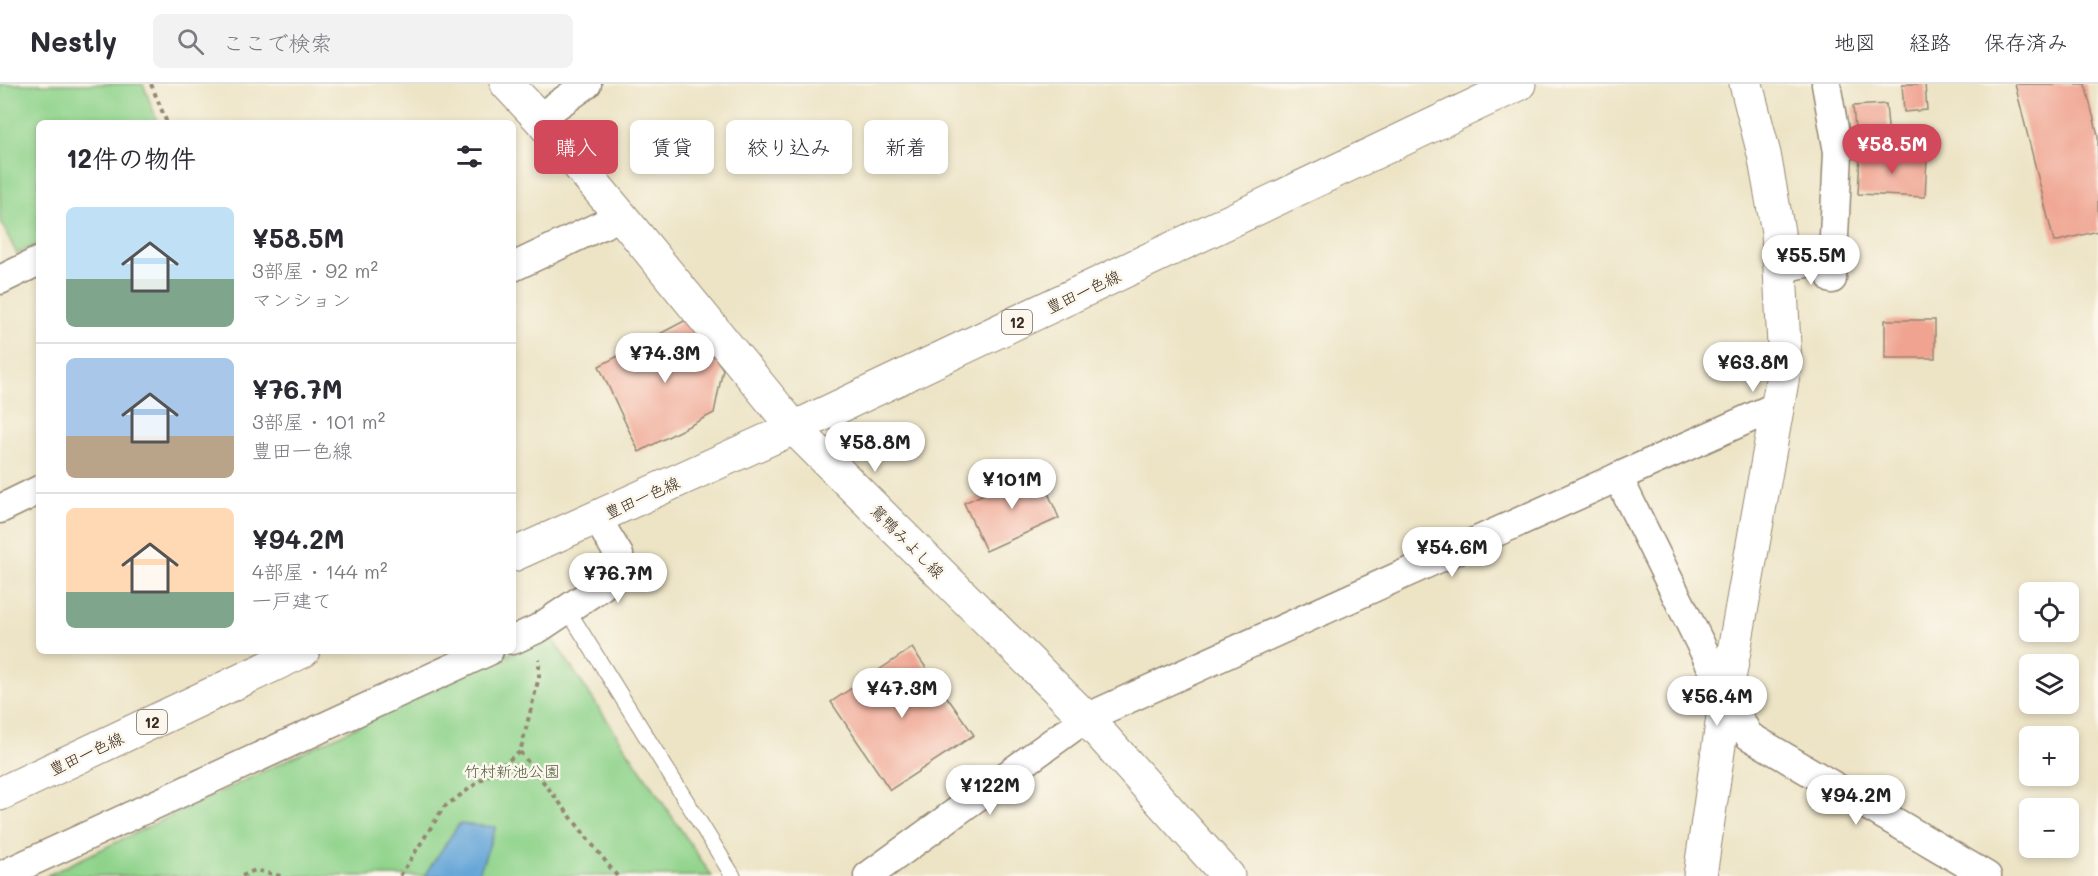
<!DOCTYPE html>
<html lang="ja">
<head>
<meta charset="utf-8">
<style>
	body { margin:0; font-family:Mali,"Klee One",sans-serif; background:#f2f2f3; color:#2b2b33; height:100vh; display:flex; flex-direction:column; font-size:22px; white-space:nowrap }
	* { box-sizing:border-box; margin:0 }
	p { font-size:20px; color:#7c7c81 }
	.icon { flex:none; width:33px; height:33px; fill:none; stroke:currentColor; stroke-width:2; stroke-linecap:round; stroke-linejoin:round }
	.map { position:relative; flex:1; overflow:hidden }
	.details { position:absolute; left:36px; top:36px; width:480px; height:534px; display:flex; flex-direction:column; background:#fff; border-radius:9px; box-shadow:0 3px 9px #0003 }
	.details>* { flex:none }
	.top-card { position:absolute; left:534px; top:36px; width:570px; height:54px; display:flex; gap:12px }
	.buttons { position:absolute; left:2019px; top:498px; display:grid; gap:12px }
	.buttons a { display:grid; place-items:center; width:60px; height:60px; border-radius:9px; background:#fff; box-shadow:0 3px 9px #0003; font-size:30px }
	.price { position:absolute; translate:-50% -51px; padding:0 14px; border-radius:21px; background:#fff; color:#222; font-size:20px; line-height:39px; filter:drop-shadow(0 2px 3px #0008) }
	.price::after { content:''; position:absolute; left:50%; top:36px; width:18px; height:14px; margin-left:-9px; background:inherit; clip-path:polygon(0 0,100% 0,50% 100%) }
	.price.on { background:#d1495b; color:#fff }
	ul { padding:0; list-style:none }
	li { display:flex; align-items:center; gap:18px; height:150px; padding:0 30px }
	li+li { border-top:2px solid #e1e1e2 }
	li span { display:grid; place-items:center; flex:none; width:168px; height:120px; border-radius:9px; color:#555 }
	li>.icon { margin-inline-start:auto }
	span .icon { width:72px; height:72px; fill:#fffc; stroke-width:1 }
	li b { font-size:26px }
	h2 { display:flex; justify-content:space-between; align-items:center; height:72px; padding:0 30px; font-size:26px }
	.chip { padding:0 21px; border-radius:9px; background:#fff; box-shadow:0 3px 9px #0003; font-size:21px; line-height:54px }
	.chip.on { background:#d1495b; color:#fff }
	header { display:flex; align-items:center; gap:36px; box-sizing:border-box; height:84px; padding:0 30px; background:#fff; border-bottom:2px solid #e1e1e2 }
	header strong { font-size:28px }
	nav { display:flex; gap:33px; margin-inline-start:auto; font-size:21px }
	.search { width:420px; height:54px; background:#f2f2f3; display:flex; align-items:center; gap:15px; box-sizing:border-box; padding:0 21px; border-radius:9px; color:#7c7c81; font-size:22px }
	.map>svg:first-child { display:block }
</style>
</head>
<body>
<header>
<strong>Nestly</strong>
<div class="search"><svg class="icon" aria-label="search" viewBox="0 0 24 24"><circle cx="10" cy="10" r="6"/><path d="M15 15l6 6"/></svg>ここで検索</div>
<nav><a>地図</a><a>経路</a><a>保存済み</a></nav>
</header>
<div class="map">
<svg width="2098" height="792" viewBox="0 0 2098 792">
	<rect width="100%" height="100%" fill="#fbf7ec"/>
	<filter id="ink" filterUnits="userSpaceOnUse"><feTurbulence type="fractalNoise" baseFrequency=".0167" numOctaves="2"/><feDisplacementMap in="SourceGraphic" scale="12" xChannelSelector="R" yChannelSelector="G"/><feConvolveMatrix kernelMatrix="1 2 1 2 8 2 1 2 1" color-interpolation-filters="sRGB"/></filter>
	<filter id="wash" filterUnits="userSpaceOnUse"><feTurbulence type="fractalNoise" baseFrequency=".008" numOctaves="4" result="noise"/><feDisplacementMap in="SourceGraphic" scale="24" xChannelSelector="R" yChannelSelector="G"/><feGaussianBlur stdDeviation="1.35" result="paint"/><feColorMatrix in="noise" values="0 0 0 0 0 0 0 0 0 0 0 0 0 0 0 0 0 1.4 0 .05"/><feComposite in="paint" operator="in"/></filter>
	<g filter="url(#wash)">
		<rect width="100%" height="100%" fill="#ede4c6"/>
		<!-- green -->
		<g fill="#8fd38b" stroke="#657e54" stroke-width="1.5">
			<path d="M0,0H143L158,39H39V160L17,170L0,136Z"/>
			<path d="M549,550L712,792H46Z"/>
		</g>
		<!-- water -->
		<path fill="#65a6d8" stroke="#50687b" stroke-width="1.5" d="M459,740L496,743L478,792H424Z"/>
		<g id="blocks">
			<!-- building -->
			<g fill="#f0a390">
				<path d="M1902,0H1925L1927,26L1904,28Z"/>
				<path d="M2015,0H2085L2098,51V147L2054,158Z"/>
				<path d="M1886,20L1889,54L1856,57L1853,22Z"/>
				<path d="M1860,69L1927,73L1925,113L1858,110Z"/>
				<path d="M688,235L723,285L714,329L639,368L599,282Z"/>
				<rect x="1885" y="236" width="50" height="38"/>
				<path d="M1038,386L1059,434L986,467L964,419Z"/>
				<path d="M912,564L974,651L890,706L831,618Z"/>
			</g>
		</g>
	</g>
	<g filter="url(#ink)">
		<use href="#blocks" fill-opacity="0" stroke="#948772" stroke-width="1.5"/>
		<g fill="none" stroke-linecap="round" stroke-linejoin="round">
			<!-- lane casing -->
			<g stroke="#948772" stroke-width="17">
				<path id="lane" d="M567,525L733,792"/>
			</g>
			<!-- street casing -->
			<g stroke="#948772" stroke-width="31">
				<g id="street">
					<path d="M1826,0L1838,68L1832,195"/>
					<path d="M539,34L587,0"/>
					<path d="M513,183L621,132"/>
					<path d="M1780,184L1834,174"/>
					<path d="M0,196L39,177"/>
					<path d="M1618,393L1777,322"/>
					<path d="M0,425L39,406"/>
					<path d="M513,556L539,544L602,502L619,471L596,433"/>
					<path d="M0,792L489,567"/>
					<path d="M868,792L1086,634L1618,393L1726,612L1749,652L1987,792"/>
				</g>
			</g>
			<!-- secondary casing -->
			<g stroke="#948772" stroke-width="35">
				<g id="secondary">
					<path d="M507,0L539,34L621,132L794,344L1086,634L1228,792"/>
					<path d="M1700,792L1726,612L1785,280L1778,148L1764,70L1746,0"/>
				</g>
			</g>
			<!-- primary casing -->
			<g stroke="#948772" stroke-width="35">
				<g id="primary">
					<path d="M513,471L794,344L1519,0"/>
					<path d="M0,710L303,567"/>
				</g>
			</g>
			<!-- path -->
			<g stroke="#948772" stroke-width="4" stroke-dasharray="4.5 4.5" stroke-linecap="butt">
				<path d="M151,0L167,39"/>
				<path d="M520,668L617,792"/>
				<path d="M242,792L255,786L281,792"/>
				<path d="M400,792L444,723L520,668L539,593V575"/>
			</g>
			<!-- lane -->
			<use href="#lane" stroke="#fff" stroke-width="15"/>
			<!-- street -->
			<use href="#street" stroke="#fff" stroke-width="28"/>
			<!-- secondary -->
			<use href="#secondary" stroke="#fff" stroke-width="33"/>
			<!-- primary -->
			<use href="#primary" stroke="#fff" stroke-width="33"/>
		</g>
	</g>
	<g text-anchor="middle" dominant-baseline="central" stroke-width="5" stroke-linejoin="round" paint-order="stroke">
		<!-- shield labels -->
		<g fill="#fbf7ec" stroke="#75685c" stroke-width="1.5">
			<rect x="1002" y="226" width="30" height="24" rx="4.5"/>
			<rect x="137" y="626" width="30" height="24" rx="4.5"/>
		</g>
		<g font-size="15" font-weight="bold" fill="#3b2a1e">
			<text x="1017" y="238">12</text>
			<text x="152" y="638">12</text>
		</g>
		<!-- street labels -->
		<g font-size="16" fill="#3b2a1e" stroke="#fbf7ec">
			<text transform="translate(1083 207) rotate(-25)">豊田一色線</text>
			<text transform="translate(642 413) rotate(-24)">豊田一色線</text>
			<text transform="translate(908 457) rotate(45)">鴛鴨みよし線</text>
			<text transform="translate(86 669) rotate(-25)">豊田一色線</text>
		</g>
		<!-- park labels -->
		<g font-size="16" fill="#545d3f" stroke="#fbf7ec">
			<text x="512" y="686">竹村新池公園</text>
		</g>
	</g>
</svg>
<div class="buttons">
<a><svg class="icon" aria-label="locate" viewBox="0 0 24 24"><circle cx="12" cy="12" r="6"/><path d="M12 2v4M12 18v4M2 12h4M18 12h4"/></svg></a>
<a><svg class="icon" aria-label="layers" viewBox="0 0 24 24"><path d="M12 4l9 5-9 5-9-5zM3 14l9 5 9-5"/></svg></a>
<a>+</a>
<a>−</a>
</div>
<b class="price on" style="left:1892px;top:91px">¥58.5M</b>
<b class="price" style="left:1811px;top:202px">¥55.5M</b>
<b class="price" style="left:665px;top:300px">¥74.3M</b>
<b class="price" style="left:1753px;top:309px">¥63.8M</b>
<b class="price" style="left:875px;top:389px">¥58.8M</b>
<b class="price" style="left:1012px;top:426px">¥101M</b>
<b class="price" style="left:1452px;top:494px">¥54.6M</b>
<b class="price" style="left:618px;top:520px">¥76.7M</b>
<b class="price" style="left:902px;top:635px">¥47.3M</b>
<b class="price" style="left:1717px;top:643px">¥56.4M</b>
<b class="price" style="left:990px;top:732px">¥122M</b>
<b class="price" style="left:1856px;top:742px">¥94.2M</b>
<div class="top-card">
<a class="chip on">購入</a>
<a class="chip">賃貸</a>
<a class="chip">絞り込み</a>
<a class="chip">新着</a>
</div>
<section class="details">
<h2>12件の物件<svg class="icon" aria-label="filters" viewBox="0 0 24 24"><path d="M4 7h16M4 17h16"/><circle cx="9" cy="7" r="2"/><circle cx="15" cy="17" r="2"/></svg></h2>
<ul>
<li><span style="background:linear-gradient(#bfe0f5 60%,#7fa58c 0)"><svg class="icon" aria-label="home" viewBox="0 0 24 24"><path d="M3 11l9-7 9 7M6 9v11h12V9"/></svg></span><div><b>¥58.5M</b><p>3部屋 · 92 m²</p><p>マンション</p></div></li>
<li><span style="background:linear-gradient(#a9c7e8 65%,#b9a48a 0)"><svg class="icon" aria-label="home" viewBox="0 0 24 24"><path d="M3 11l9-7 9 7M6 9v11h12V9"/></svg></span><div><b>¥76.7M</b><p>3部屋 · 101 m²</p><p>豊田一色線</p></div></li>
<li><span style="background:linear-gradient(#ffd9b3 70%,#7fa58c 0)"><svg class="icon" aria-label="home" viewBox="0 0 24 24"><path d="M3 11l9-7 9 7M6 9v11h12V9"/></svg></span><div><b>¥94.2M</b><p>4部屋 · 144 m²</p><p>一戸建て</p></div></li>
</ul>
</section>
</div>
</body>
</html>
